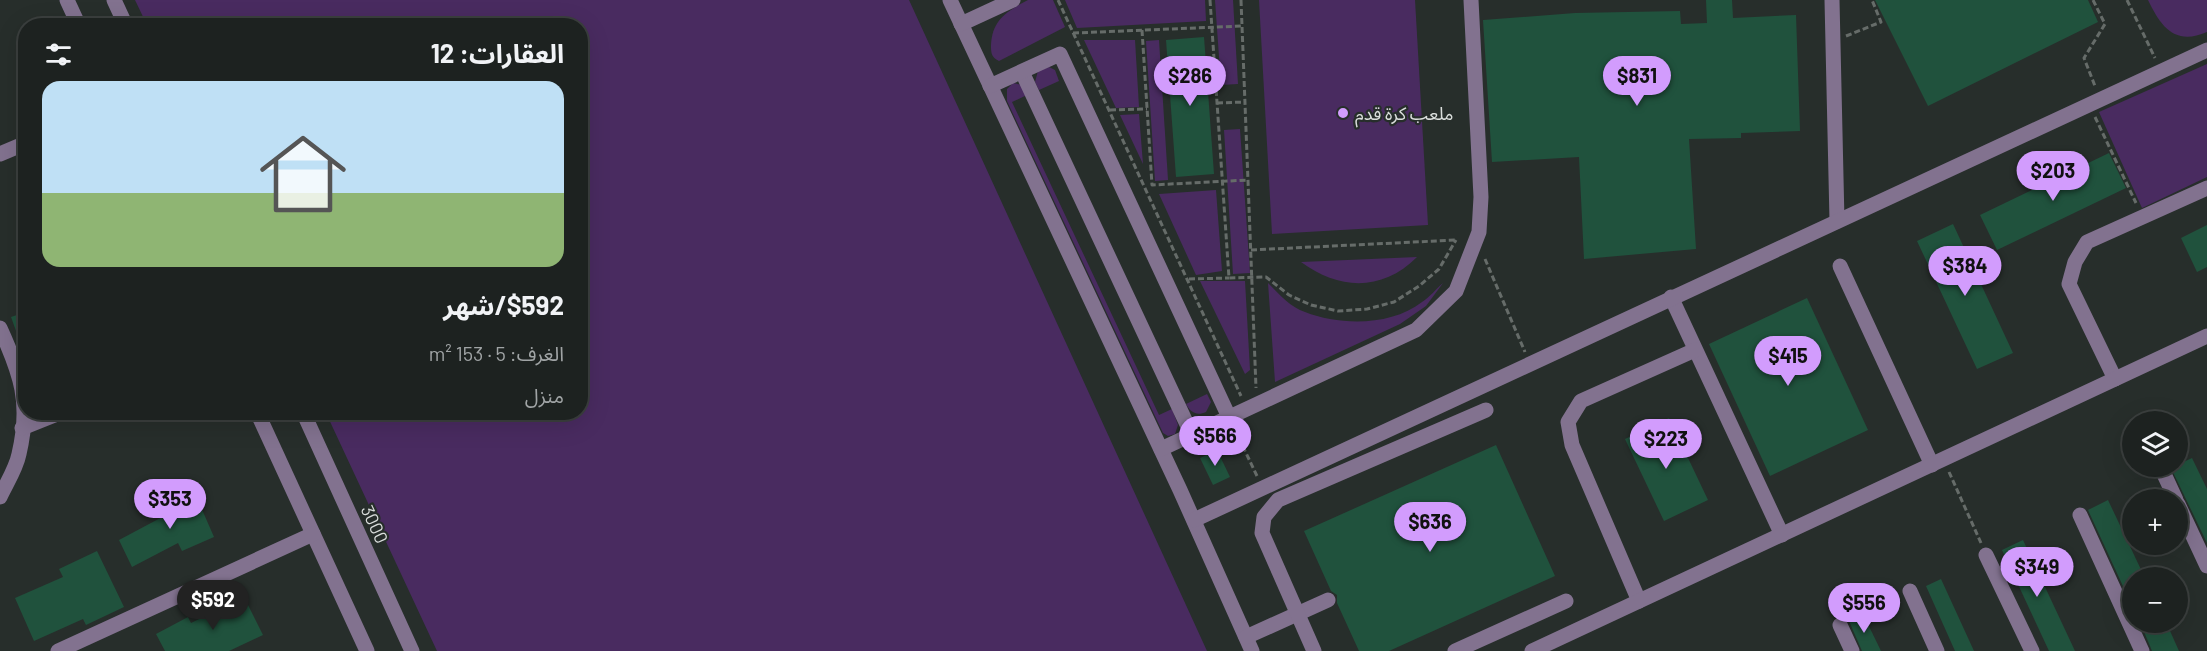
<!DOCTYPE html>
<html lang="ar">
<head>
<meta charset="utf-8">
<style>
	body { margin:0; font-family:Barlow,"Noto Sans Arabic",sans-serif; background:#2a2f2d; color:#f1f3f6; direction:rtl; height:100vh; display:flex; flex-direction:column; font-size:22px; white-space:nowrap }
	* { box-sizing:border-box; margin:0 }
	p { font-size:20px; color:#a0a4a5 }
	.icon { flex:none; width:33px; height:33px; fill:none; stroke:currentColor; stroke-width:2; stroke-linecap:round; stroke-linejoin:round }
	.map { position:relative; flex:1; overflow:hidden; direction:ltr }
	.side { position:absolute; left:18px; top:18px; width:570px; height:402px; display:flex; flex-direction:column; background:#1d2220; border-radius:24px; box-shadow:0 6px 24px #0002,0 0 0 2px #3b3f3e; direction:rtl }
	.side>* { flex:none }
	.fabs { position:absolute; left:2122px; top:411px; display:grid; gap:12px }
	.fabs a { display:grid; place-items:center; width:66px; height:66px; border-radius:50%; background:#1d2220; box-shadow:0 6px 24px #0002,0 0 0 2px #3b3f3e; font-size:30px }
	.price { position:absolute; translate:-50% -51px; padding:0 14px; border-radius:21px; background:#d29cfd; color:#111; font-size:20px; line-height:39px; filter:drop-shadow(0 2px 3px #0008) }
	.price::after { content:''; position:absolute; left:50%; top:36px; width:18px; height:14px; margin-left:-9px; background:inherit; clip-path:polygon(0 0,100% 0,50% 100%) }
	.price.on { background:#222; color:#fff }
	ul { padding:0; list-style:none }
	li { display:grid; align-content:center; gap:12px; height:318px; padding:0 24px }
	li+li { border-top:2px solid #3b3f3e }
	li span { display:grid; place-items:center; height:186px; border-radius:18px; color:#555 }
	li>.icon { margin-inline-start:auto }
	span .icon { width:108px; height:108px; fill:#fffc; stroke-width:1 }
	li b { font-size:26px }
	h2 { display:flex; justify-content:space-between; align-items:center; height:72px; padding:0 24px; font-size:26px }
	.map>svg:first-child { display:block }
</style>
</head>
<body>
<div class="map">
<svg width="2207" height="651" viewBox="0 0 2207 651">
	<rect width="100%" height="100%" fill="#272e2b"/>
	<!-- green -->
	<g fill="#492b60">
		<path d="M135,0H909L1207,651H437L326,413L580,412V26L147,25Z"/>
		<path d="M1028,0H1053L1065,27L999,61C991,57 991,53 991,45C992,20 1007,11 1028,0Z"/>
		<path d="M1065,0H1205L1206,21L1077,28Z"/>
		<path d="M1215,0H1233L1238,84L1221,85Z"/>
		<path d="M1259,0H1415L1428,225L1272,234Z"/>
		<path d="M2148,0H2207V32C2175,46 2161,27 2148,0Z"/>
		<path d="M1084,40H1135L1139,107L1116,108Z"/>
		<path d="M1159,40L1168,180L1155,181L1146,41Z"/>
		<path d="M2207,64V177L2142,208L2099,112Z"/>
		<path d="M1049,67L1055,70L1059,81L1039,90L1035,82L1038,71Z"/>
		<path d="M1013,83L1022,85L1027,95L1012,102L1159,415L1172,409L1178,425L1175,434L1168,436L1163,433L1007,101V89Z"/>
		<path d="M1139,114L1143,164L1120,115Z"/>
		<path d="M1240,129L1250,273L1233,274L1224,130Z"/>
		<path d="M1216,190L1222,271L1196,275L1159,194Z"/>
		<path d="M1417,257C1382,292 1339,290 1301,262Z"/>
		<path d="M1200,281H1245L1250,370L1245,374Z"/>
		<path d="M1268,283C1279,294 1290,307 1305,312C1341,326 1391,326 1422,302C1430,297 1436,289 1443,283L1426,306L1400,324L1275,382Z"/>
		<path d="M1207,394L1211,402L1206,412C1197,416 1191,413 1186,404Z"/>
	</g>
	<!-- building -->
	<g fill="#20523d">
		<path d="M1706,0H1732L1733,18L1796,15L1800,131L1741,133V138L1689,139L1696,249L1584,259L1579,157L1492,162L1483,20L1575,13L1680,11L1681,24L1707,23Z"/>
		<path d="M1875,0H2088L2098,22L1928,106Z"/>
		<path d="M1204,37L1214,174L1176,177L1166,40Z"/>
		<path d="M2109,153L2126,188L1997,250L1980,215Z"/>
		<path d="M1953,224L2013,353L1977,369L1917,241Z"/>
		<path d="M2207,225V267L2197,272L2181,238Z"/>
		<path d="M1807,298L1868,430L1770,476L1709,344Z"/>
		<path d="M26,312V353H24L11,317Z"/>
		<path d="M1669,418L1708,500L1664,521L1625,439Z"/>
		<path d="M1496,445L1555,576L1389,651H1359L1337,603V595L1331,591L1304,531Z"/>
		<path d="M1217,450L1230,477L1213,485L1200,458Z"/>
		<path d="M2192,458L2207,489V543L2171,468Z"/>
		<path d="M193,489L214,537L182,551L178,543L132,567L119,540L166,515L161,503Z"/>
		<path d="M2108,500L2145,578H2133V608L2088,510Z"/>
		<path d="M2023,540L2075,651H2049L2002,550Z"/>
		<path d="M97,551L124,607L86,625L83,619L34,641L15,598L63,577L59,569Z"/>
		<path d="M1941,579L1974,651H1955L1926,586Z"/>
		<path d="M244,597L263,635L229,651H165L156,634L188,617L191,623Z"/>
		<path d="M1863,614L1881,651H1862L1849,621Z"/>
		<path d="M2140,622H2166L2179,651H2152Z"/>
	</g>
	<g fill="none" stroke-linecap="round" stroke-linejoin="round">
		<!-- path -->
		<g stroke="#666c69" stroke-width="3" stroke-dasharray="6 3" stroke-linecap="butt">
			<path d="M1058,0L1241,396"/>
			<path d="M1210,0L1229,278L1266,277L1289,295L1311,305L1338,311L1367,309L1394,302L1419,286L1439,269L1456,240"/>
			<path d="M1241,0L1256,388"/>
			<path d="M2093,0L2105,24L2084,58L2095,86"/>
			<path d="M2127,0L2155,58"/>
			<path d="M1142,30L1152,185L1248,180"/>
			<path d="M1073,33L1242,26"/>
			<path d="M1846,36L1881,22L1872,0"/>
			<path d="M1217,103L1245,102"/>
			<path d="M1110,110L1147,109"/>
			<path d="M2095,117L2136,203"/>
			<path d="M1251,250L1456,240"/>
			<path d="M1485,259L1525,352"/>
			<path d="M1189,279L1229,278"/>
			<path d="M1235,430L1257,476"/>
			<path d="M1949,472L1981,543"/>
		</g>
		<!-- minor -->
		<g stroke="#82728f" stroke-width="15">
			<path d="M67,0L79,26"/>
			<path d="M114,0L126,26"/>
			<path d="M950,0L1180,490L1252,651"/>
			<path d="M1832,0L1837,221"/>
			<path d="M961,24L1013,0"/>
			<path d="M1022,72L1192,435"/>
			<path d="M990,86L1060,54L1229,417"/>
			<path d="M0,154L26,143"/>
			<path d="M1840,266L1932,465"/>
			<path d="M1671,297L1782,535"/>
			<path d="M0,328C21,374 31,403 19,454C16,469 6,484 0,497"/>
			<path d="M2115,379L2069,284L2075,262L2087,242L2207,188"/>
			<path d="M257,412L367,651"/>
			<path d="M303,412L412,651"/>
			<path d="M22,428L62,412"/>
			<path d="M1161,449L1416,330L1456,291L1479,232L1481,197L1471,0"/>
			<path d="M2164,474L2176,500"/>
			<path d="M2178,504L2207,566"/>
			<path d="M2080,515L2142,651"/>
			<path d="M1194,520L2207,50"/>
			<path d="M1986,555L2032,651"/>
			<path d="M1910,591L1937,651"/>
			<path d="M1639,601L1572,445L1568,422L1581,401L1695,350"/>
			<path d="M1840,625L1852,651"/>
			<path d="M1246,637L1328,600"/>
			<path d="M58,651L313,534"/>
			<path d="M1314,651L1262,533L1264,517L1278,500L1486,410"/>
			<path d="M1455,651L1566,601"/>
			<path d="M1532,651L2207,336"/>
		</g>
	</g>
	<!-- markers -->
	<circle fill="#d29cfd" stroke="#272e2b" stroke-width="2" cx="1343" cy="113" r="6"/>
	<g text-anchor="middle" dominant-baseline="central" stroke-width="4.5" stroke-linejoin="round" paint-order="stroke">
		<!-- poi labels -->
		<g font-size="18" fill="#dadedc" stroke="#272e2b" text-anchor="start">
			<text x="1355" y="113">ملعب كرة قدم</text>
		</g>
		<!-- street labels -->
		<g font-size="18" fill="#dadedc" stroke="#272e2b">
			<text transform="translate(375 524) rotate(65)">3000</text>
		</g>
	</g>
</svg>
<div class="fabs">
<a><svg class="icon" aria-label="layers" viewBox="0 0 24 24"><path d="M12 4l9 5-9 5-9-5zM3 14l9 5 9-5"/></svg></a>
<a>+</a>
<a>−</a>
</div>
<b class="price" style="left:1190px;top:107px">$286</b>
<b class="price" style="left:1637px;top:107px">$831</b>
<b class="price" style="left:2053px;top:202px">$203</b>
<b class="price" style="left:1965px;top:297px">$384</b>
<b class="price" style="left:1788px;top:387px">$415</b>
<b class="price" style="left:1215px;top:467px">$566</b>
<b class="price" style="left:1666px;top:470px">$223</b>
<b class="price" style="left:170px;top:530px">$353</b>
<b class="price" style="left:1430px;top:553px">$636</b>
<b class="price" style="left:2037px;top:598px">$349</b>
<b class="price on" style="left:213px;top:631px">$592</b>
<b class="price" style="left:1864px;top:634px">$556</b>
<section class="side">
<h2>العقارات: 12<svg class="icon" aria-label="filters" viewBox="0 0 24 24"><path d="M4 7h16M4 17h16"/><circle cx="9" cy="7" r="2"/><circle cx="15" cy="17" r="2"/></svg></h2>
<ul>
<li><span style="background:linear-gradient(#bfe0f5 60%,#8fb573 0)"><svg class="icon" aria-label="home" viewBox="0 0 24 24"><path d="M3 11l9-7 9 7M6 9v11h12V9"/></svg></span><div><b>$592/شهر</b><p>الغرف: 5 · 153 m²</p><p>منزل</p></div></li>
</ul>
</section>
</div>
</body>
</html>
